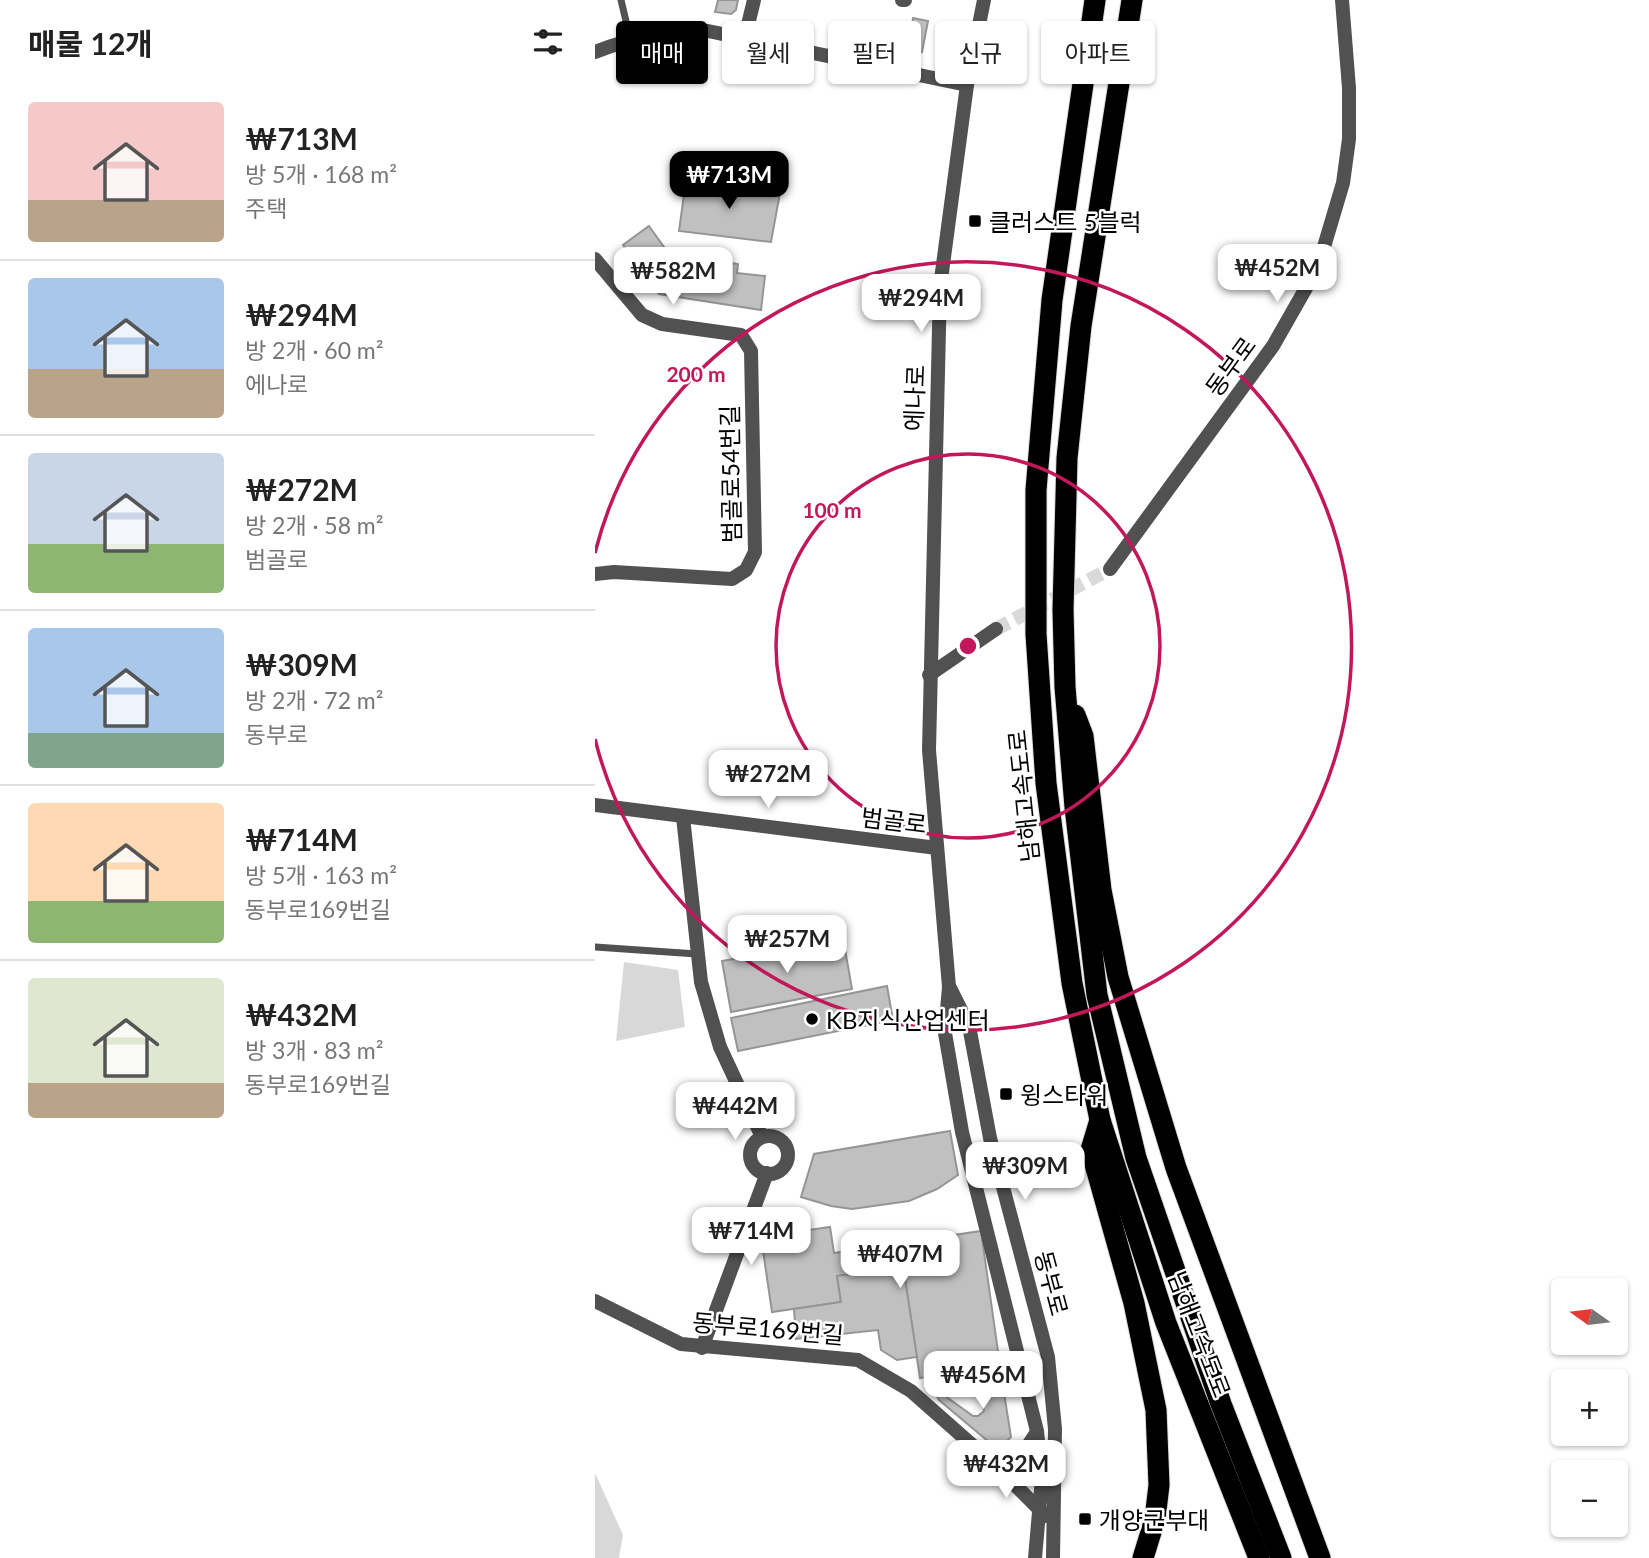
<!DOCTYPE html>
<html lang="ko">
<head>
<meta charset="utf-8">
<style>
	body { margin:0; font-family:Lato,"Noto Sans KR",sans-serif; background:#f2f2f2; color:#222; height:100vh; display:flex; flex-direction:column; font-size:26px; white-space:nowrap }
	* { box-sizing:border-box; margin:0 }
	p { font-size:23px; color:#767676 }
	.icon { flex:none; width:38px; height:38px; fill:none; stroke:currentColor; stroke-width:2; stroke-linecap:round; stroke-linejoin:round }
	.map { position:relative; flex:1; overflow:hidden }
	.details { display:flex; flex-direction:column; background:#fff; width:595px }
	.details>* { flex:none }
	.top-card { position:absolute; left:21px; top:21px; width:665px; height:63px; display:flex; gap:14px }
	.needle { width:46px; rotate:284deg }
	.controls { position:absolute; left:956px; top:1278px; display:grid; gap:14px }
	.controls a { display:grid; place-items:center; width:77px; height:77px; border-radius:7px; background:#fff; box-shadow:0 2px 5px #0004; font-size:35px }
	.price { position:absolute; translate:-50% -60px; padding:0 16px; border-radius:14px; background:#fff; color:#222; font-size:23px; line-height:46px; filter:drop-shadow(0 2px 4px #0008) }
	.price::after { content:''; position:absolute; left:50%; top:42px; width:21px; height:16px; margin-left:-10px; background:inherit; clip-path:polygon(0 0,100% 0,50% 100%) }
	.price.selected { background:#000; color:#fff }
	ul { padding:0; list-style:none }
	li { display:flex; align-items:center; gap:21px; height:175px; padding:0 28px }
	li+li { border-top:2px solid #e0e0e0 }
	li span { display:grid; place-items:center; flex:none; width:196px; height:140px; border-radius:7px; color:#555 }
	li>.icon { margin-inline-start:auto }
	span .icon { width:84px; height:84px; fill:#fffc; stroke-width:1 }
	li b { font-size:30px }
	h2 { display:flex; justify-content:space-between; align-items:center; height:84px; padding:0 28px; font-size:30px }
	.pill { padding:0 24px; border-radius:7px; background:#fff; box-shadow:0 2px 5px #0004; font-size:24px; line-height:63px }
	.pill.selected { background:#000; color:#fff }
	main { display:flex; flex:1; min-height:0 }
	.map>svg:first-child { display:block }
</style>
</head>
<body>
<main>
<section class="details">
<h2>매물 12개<svg class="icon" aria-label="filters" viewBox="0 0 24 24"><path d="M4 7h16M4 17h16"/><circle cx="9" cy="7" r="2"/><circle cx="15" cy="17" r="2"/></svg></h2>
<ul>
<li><span style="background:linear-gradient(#f6c9c9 70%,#b9a48a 0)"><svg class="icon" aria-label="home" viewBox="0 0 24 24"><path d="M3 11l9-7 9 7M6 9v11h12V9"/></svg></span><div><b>₩713M</b><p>방 5개 · 168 m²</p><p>주택</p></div></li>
<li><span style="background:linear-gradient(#a9c7e8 65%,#b9a48a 0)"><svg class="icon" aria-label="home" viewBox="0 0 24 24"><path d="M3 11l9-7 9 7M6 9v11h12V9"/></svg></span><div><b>₩294M</b><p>방 2개 · 60 m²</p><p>에나로</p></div></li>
<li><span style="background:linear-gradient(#c9d6e8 65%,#8fb573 0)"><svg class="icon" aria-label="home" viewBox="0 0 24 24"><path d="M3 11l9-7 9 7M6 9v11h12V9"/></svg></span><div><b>₩272M</b><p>방 2개 · 58 m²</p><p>범골로</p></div></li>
<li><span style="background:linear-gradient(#a9c7e8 75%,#7fa58c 0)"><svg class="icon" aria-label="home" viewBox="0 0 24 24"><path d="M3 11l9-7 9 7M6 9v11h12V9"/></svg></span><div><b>₩309M</b><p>방 2개 · 72 m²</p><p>동부로</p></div></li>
<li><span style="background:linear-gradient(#ffd9b3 70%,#8fb573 0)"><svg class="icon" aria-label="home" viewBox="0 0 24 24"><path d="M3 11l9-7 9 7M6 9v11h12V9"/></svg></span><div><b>₩714M</b><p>방 5개 · 163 m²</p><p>동부로169번길</p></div></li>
<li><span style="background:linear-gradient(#dfe7d0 75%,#b9a48a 0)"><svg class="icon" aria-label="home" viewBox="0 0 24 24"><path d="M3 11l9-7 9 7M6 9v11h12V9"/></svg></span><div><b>₩432M</b><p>방 3개 · 83 m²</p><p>동부로169번길</p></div></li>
</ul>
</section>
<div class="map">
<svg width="1054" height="1558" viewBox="0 0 1054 1558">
	<rect width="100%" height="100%" fill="#fff"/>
	<!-- green -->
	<g fill="#d8d8d8">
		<path d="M29,962L83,970L90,1027L21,1041Z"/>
		<path d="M0,1473L28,1535L24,1558H0Z"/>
	</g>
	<!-- building -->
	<g fill="#c0c0c0" stroke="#959595" stroke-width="2">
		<path d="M123,0H143L141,10L136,14L120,12Z"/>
		<path d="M318,18L333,21L327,52L305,48L309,24L317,26Z"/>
		<path d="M91,180L185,193L176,242L84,231Z"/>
		<path d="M54,226L79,261L84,263L85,256L143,264L142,273L170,276L166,310L64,294L28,245Z"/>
		<path d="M248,938L257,989L136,1012L127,961Z"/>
		<path d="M292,986L298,1020L143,1051L136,1018Z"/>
		<path d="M355,1131L363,1175L342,1189L314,1201L257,1209L236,1206L206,1197L219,1154Z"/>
		<path d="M235,1227L239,1253L386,1231L407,1380L375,1384L371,1357L337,1362L339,1376L325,1378L308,1266L242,1276L246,1302L177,1312L166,1237Z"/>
		<path d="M308,1266L322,1357L302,1360L286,1350L283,1330L201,1339L199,1309L246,1302L242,1276Z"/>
		<path d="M339,1376L353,1398L378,1416H383L389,1411L385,1383L407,1380L416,1437L410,1443L394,1442L344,1400L332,1377Z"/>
	</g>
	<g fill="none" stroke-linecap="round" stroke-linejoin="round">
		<!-- tertiary-tunnel -->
		<path stroke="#d9d9d9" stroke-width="14" stroke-dasharray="14 7" stroke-linecap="butt" d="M401,629L515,569"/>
		<!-- motorway casing -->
		<g stroke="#dbdbdb" stroke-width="23">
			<g id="motorway">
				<path d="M500,0L457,300L441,490V634L451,783L477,983L505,1120L571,1323L664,1558"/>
				<path d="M537,0L486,326L472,458L468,610L470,687L480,807L502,995L541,1158L626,1404L686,1558"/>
				<path d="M480,715L488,736L506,890L523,977L581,1168L725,1558"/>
				<path d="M505,1120L496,1150L539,1303L561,1410L564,1485L560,1519L548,1558"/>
			</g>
		</g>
		<!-- service -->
		<g stroke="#515151" stroke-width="7">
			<path d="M26,0L35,38"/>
			<path d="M0,947L102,954"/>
		</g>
		<!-- minor -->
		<g stroke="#515151" stroke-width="14">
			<path d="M307,0H310"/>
			<path d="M150,37L159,0"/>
			<path d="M0,52C38,37 72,31 113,31L372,85"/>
			<path d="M0,259L47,315L67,324L146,335L156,351L160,552L151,570L137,579L19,572L0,574"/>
			<path d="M88,817L106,982L125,1047L167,1137"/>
			<circle cx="174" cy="1155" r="19"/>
			<path d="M0,1301L86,1344L263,1360L316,1391L401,1466L451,1516"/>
			<path d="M107,1348L172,1173"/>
		</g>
		<!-- tertiary -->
		<g stroke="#515151" stroke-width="14">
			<path d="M389,0L372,85L345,287L334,750L354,987L350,1033L367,1132L442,1431L447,1478L440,1558"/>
			<path d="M515,569L678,346L723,267L748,183L754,139V88L747,0"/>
			<path d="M334,675L401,629"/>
			<path d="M0,805L342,848"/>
			<path d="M355,988L374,1026L395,1138L453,1357L460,1429L458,1558"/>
			<path d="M401,1466L426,1456L442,1432"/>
		</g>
		<!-- motorway -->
		<use href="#motorway" stroke="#000" stroke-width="21"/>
	</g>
	<!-- distance rings -->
	<g fill="none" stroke="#c2185b" stroke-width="3.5">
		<circle cx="373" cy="646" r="192"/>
		<path d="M0 553A384 384 0 1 1 0 739"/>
	</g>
	<!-- markers -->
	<g fill="#000" stroke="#fff" stroke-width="2.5">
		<rect x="373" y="214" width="14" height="14" rx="3.5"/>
		<circle cx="217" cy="1019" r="7"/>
		<rect x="404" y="1087" width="14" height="14" rx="3.5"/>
		<rect x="483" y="1512" width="14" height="14" rx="3.5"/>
	</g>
	<g text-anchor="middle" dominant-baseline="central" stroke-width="5" stroke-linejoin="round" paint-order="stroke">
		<!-- poi labels -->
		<g font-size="24" fill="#000" stroke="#fff" text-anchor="start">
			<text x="394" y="221">클러스트 5블럭</text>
			<text x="231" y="1019">KB지식산업센터</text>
			<text x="425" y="1094">윙스타워</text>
			<text x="504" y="1519">개양군부대</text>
		</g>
		<!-- street labels -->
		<g font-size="24" fill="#000" stroke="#fff">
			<text transform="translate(635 366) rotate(-54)">동부로</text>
			<text transform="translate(319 398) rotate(-88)">에나로</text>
			<text transform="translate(135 474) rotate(-91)">범골로54번길</text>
			<text transform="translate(428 796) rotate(-96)">남해고속도로</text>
			<text transform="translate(299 820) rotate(7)">범골로</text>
			<text transform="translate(457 1283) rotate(75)">동부로</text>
			<text transform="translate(173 1328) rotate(5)">동부로169번길</text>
			<text transform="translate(605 1334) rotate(69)">남해고속도로</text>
		</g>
	</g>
	<circle cx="373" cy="646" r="10" fill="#c2185b" stroke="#fff" stroke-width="3.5"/>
	<g font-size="21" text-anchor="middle" font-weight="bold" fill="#c2185b" stroke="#fff" stroke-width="5" stroke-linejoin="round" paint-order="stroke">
		<text x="101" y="382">200 m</text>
		<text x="237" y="518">100 m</text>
	</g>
</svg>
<div class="controls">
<a><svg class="needle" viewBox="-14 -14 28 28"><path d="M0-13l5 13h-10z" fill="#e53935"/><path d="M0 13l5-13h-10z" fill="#767676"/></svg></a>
<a>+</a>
<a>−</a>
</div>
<b class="price selected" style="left:134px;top:211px">₩713M</b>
<b class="price" style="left:682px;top:304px">₩452M</b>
<b class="price" style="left:78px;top:307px">₩582M</b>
<b class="price" style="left:326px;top:334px">₩294M</b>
<b class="price" style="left:173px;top:810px">₩272M</b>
<b class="price" style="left:192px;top:975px">₩257M</b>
<b class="price" style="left:140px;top:1142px">₩442M</b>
<b class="price" style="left:430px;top:1202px">₩309M</b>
<b class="price" style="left:156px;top:1267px">₩714M</b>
<b class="price" style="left:305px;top:1290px">₩407M</b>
<b class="price" style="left:388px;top:1411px">₩456M</b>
<b class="price" style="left:411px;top:1500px">₩432M</b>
<div class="top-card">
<a class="pill selected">매매</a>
<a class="pill">월세</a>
<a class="pill">필터</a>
<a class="pill">신규</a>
<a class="pill">아파트</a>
</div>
</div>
</main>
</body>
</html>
